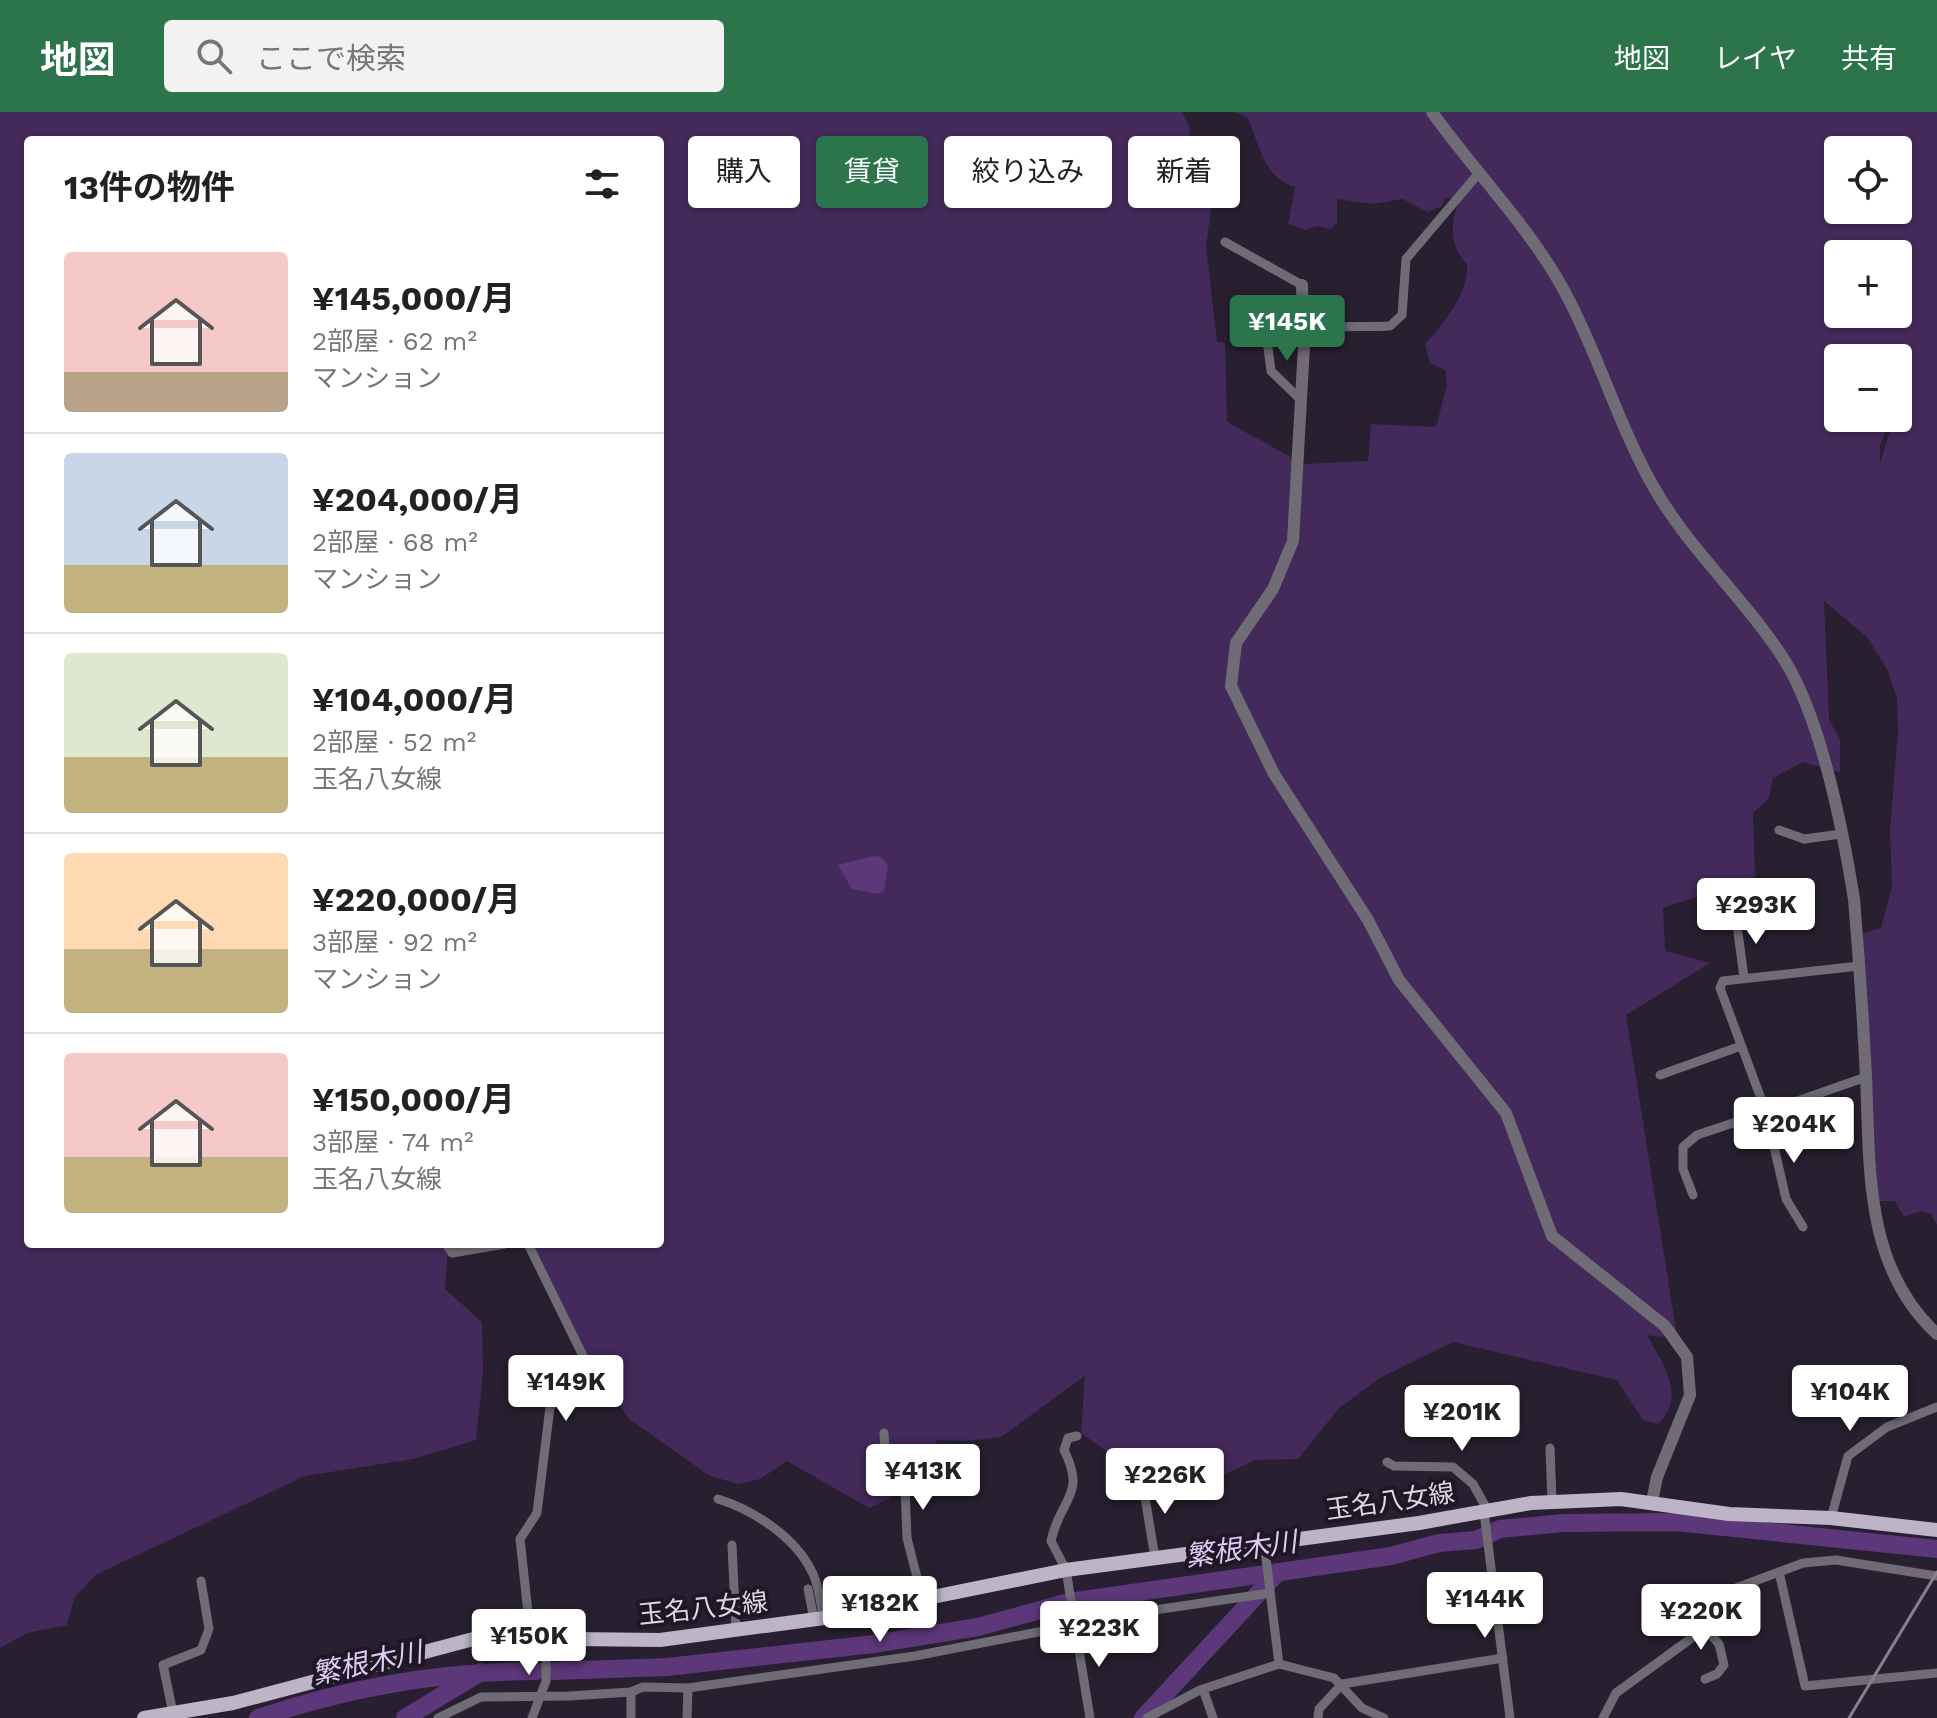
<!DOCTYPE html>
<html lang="ja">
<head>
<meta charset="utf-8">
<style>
	body { margin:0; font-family:"Work Sans","Noto Sans JP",sans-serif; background:#f2f2f2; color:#222; height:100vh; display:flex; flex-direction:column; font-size:30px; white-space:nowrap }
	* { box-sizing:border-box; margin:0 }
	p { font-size:26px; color:#767676 }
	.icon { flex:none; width:44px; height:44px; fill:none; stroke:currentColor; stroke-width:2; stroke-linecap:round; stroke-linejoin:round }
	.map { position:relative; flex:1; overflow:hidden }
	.details { position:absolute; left:24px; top:24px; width:640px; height:1112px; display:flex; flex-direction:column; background:#fff; border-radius:8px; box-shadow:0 2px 6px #0004 }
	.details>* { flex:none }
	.banner { position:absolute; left:688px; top:24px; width:760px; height:72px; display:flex; gap:16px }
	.tools { position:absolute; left:1824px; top:24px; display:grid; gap:16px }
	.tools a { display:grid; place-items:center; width:88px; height:88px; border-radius:8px; background:#fff; box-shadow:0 2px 6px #0004; font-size:40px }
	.price { position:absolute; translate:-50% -68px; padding:0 18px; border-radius:8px; background:#fff; color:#222; font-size:26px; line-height:52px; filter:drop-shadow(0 2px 4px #0008) }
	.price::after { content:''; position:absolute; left:50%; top:48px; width:24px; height:18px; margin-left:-12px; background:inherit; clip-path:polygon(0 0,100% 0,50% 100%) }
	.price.selected { background:#2c744c; color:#fff }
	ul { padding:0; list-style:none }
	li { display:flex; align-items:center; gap:24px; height:200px; padding:0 40px }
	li+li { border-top:2px solid #e0e0e0 }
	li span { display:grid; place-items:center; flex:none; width:224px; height:160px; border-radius:8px; color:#555 }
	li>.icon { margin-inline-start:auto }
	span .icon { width:96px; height:96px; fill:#fffc; stroke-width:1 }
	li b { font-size:34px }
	h2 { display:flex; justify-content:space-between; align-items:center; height:96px; padding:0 40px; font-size:34px }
	.pill { padding:0 28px; border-radius:8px; background:#fff; box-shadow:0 2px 6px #0004; font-size:28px; line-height:72px }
	.pill.selected { background:#2c744c; color:#fff }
	header { display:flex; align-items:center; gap:48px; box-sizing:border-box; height:112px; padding:0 40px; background:#2c744c; color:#fff }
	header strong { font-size:38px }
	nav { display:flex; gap:44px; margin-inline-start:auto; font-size:28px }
	.search { width:560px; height:72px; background:#f2f2f2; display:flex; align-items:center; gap:20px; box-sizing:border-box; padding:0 28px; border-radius:8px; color:#767676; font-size:30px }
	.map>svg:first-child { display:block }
</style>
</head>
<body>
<header>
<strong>地図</strong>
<div class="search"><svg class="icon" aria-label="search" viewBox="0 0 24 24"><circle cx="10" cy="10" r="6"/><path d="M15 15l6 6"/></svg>ここで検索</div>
<nav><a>地図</a><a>レイヤ</a><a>共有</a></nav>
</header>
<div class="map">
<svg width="1937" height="1606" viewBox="0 0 1937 1606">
	<rect width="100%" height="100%" fill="#282030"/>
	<!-- green -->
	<path fill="#44295b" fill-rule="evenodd" d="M0,0H1182L1190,15L1188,32L1207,66L1211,97L1206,134L1217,230L1225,231L1227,310L1303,352L1368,349L1371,312L1436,315L1447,273L1445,258L1430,251L1425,232C1444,212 1469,180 1467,152C1448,133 1450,109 1461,85L1445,86L1442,94L1428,100L1403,87L1373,92L1337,87V110L1331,117L1317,114L1306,118L1288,112L1295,75C1264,67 1259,32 1248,6L1235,0H1937V1113L1931,1102L1920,1099L1904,1105L1895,1089H1873L1857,823L1881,816L1892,775L1890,718L1898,619L1897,586L1887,557L1867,525L1824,489L1829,608L1840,627V660L1803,650L1773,666L1769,686L1753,701L1755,765L1663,796L1665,839L1710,851L1626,903L1676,1218L1661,1225L1647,1223C1663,1252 1687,1285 1658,1312L1643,1308L1617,1268L1453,1230L1380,1266L1339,1296L1298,1347L1255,1348L1220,1365L1157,1376L1125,1371L1108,1361L1113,1344L1081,1321L1085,1264L1001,1325L969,1329L936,1328L947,1377L925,1372L909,1359L896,1370L890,1386L869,1396L787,1349L760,1367L738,1372L710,1364L629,1307L574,1225L528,1132H660V28H28V1132H445L448,1138L445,1177L482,1210L483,1260L476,1328L413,1347L305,1364L97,1462L74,1486L67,1513L27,1521L0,1536ZM1838,38H1898V98H1838ZM1838,142H1898V202H1838ZM1838,246H1898V289L1901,284L1898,306H1894L1880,351V333L1891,306H1838Z"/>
	<!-- water -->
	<path fill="#5c3779" d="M873,744L881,745L888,753L884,779L878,782L852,777L838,753Z"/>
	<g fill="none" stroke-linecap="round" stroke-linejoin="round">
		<!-- river -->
		<g stroke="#5c3779" stroke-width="18">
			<path d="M554,1559L667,1555L874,1532L978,1515L1069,1490L1391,1444L1439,1431L1476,1428L1500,1417L1564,1411L1675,1410L1937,1437"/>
			<path d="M258,1606C350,1575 440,1559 537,1559"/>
			<path d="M405,1606L481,1560"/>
			<path d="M1143,1606L1278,1460"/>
		</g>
		<!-- minor -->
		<g stroke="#706c75" stroke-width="9">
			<path d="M1225,130L1302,173"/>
			<path d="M1301,288L1271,259L1267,228C1294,210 1356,216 1390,214L1402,203L1406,147L1478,62"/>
			<path d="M1779,718L1804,727L1841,722"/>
			<path d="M1736,806L1744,865"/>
			<path d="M1859,854L1723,869L1720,876L1766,1000L1866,965"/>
			<path d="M1660,963L1741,934"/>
			<path d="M1693,1083L1683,1057V1035L1697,1023L1766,1000L1786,1087L1803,1115"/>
			<path d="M446,1132L452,1141L505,1132"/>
			<path d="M528,1132L590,1258C580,1277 563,1278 550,1295L537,1401L520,1427L531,1528"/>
			<path d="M884,1321L885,1341L897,1347L905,1376L907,1426L923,1489"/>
			<path d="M1077,1324L1068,1326L1064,1338C1087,1384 1060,1386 1051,1429L1066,1458L1090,1606"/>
			<path d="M1550,1336L1552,1389"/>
			<path d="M1387,1350L1394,1354L1453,1355L1473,1372L1488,1399"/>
			<path d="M1142,1367L1155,1446"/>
			<path d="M718,1387C753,1398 794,1424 811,1458C819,1471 820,1491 824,1506"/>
			<path d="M1484,1400L1510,1606"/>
			<path d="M1831,1406L1848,1344L1887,1315L1937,1295"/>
			<path d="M1264,1430L1279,1552"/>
			<path d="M732,1433L736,1518"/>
			<path d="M1779,1460L1805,1574L1937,1561"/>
			<path d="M808,1477L814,1507"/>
			<path d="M1694,1521L1710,1522L1719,1532L1724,1553L1717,1562L1705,1567"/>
			<path d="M1203,1577L1213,1606"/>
			<path d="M173,1601L163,1553L201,1538L209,1517L201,1469"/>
			<path d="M438,1606L481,1585L569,1584L631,1580L643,1575L688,1576L915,1544L1141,1500L1270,1481"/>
			<path d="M532,1606L546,1569V1528"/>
			<path d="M631,1606V1580"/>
			<path d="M687,1606L688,1576"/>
			<path d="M1147,1606L1200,1578L1279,1552L1334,1566L1362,1596L1384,1606"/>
			<path d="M1318,1606L1319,1597L1342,1572L1503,1546"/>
			<path d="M1603,1606L1616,1581L1693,1525L1701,1501L1720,1482L1803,1451L1836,1448L1937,1464"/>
		</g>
		<!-- tertiary -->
		<g stroke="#706c75" stroke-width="12">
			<path d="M1432,0C1476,62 1533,118 1568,186C1600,247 1619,314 1653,374C1689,438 1746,487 1785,549C1821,608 1843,719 1854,787C1859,846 1863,906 1866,965C1870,1056 1864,1155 1937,1222"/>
			<path d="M1302,173L1304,234L1293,429L1273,477L1236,531L1231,574L1274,662L1368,808L1399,868L1506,1001L1552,1124L1665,1214L1687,1245L1690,1283L1657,1365L1652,1390"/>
		</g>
		<!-- primary -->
		<path stroke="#bdb4c7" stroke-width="14" d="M144,1606L233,1591L477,1526L660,1528L839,1504L1066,1458L1419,1411L1531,1391L1621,1387L1729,1402L1831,1406L1937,1418"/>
		<!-- rail -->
		<path stroke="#867f8d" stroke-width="3" d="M1849,1606L1937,1460"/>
	</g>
	<g text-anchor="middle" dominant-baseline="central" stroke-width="8" stroke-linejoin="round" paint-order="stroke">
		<!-- street labels -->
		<g font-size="26" fill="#ded8e4" stroke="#1f1626">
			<text transform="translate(1390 1389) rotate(-8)">玉名八女線</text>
			<text transform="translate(703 1496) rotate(-6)">玉名八女線</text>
		</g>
		<!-- water labels -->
		<g font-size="28" font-style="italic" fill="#decbf2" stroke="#1f1626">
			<text transform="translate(1241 1437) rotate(-8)">繁根木川</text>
			<text transform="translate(367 1551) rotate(-12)">繁根木川</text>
		</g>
	</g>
</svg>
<div class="tools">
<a><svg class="icon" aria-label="locate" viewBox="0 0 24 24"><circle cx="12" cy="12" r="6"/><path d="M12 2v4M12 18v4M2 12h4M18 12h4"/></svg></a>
<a>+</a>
<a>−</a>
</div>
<b class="price selected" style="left:1287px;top:251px">¥145K</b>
<b class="price" style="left:1756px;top:834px">¥293K</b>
<b class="price" style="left:1794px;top:1053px">¥204K</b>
<b class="price" style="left:566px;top:1311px">¥149K</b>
<b class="price" style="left:1850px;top:1321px">¥104K</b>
<b class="price" style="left:1462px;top:1341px">¥201K</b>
<b class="price" style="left:923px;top:1400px">¥413K</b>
<b class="price" style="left:1165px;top:1404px">¥226K</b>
<b class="price" style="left:1485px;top:1528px">¥144K</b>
<b class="price" style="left:880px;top:1532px">¥182K</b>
<b class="price" style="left:1701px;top:1540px">¥220K</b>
<b class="price" style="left:1099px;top:1557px">¥223K</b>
<b class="price" style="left:529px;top:1565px">¥150K</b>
<div class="banner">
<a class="pill">購入</a>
<a class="pill selected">賃貸</a>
<a class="pill">絞り込み</a>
<a class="pill">新着</a>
</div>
<section class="details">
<h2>13件の物件<svg class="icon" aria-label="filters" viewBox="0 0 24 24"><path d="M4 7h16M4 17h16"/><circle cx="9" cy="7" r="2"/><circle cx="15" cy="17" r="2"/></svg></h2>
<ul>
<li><span style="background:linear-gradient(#f6c9c9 75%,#b9a48a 0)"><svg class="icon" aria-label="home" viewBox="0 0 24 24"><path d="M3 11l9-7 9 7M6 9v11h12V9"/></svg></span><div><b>¥145,000/月</b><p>2部屋 · 62 m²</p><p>マンション</p></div></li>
<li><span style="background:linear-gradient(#c9d6e8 70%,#c2b280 0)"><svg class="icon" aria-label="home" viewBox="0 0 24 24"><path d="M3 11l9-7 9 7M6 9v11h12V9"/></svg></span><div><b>¥204,000/月</b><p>2部屋 · 68 m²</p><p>マンション</p></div></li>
<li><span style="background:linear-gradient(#dfe7d0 65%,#c2b280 0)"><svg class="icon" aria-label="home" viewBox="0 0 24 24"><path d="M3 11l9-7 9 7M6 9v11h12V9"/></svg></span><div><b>¥104,000/月</b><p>2部屋 · 52 m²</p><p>玉名八女線</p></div></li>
<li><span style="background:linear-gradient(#ffd9b3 60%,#c2b280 0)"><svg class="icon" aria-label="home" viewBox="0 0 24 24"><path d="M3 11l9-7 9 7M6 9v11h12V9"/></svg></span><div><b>¥220,000/月</b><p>3部屋 · 92 m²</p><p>マンション</p></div></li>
<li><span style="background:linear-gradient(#f6c9c9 65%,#c2b280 0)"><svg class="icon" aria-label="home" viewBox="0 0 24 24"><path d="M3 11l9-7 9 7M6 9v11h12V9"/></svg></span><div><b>¥150,000/月</b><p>3部屋 · 74 m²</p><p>玉名八女線</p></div></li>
</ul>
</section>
</div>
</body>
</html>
